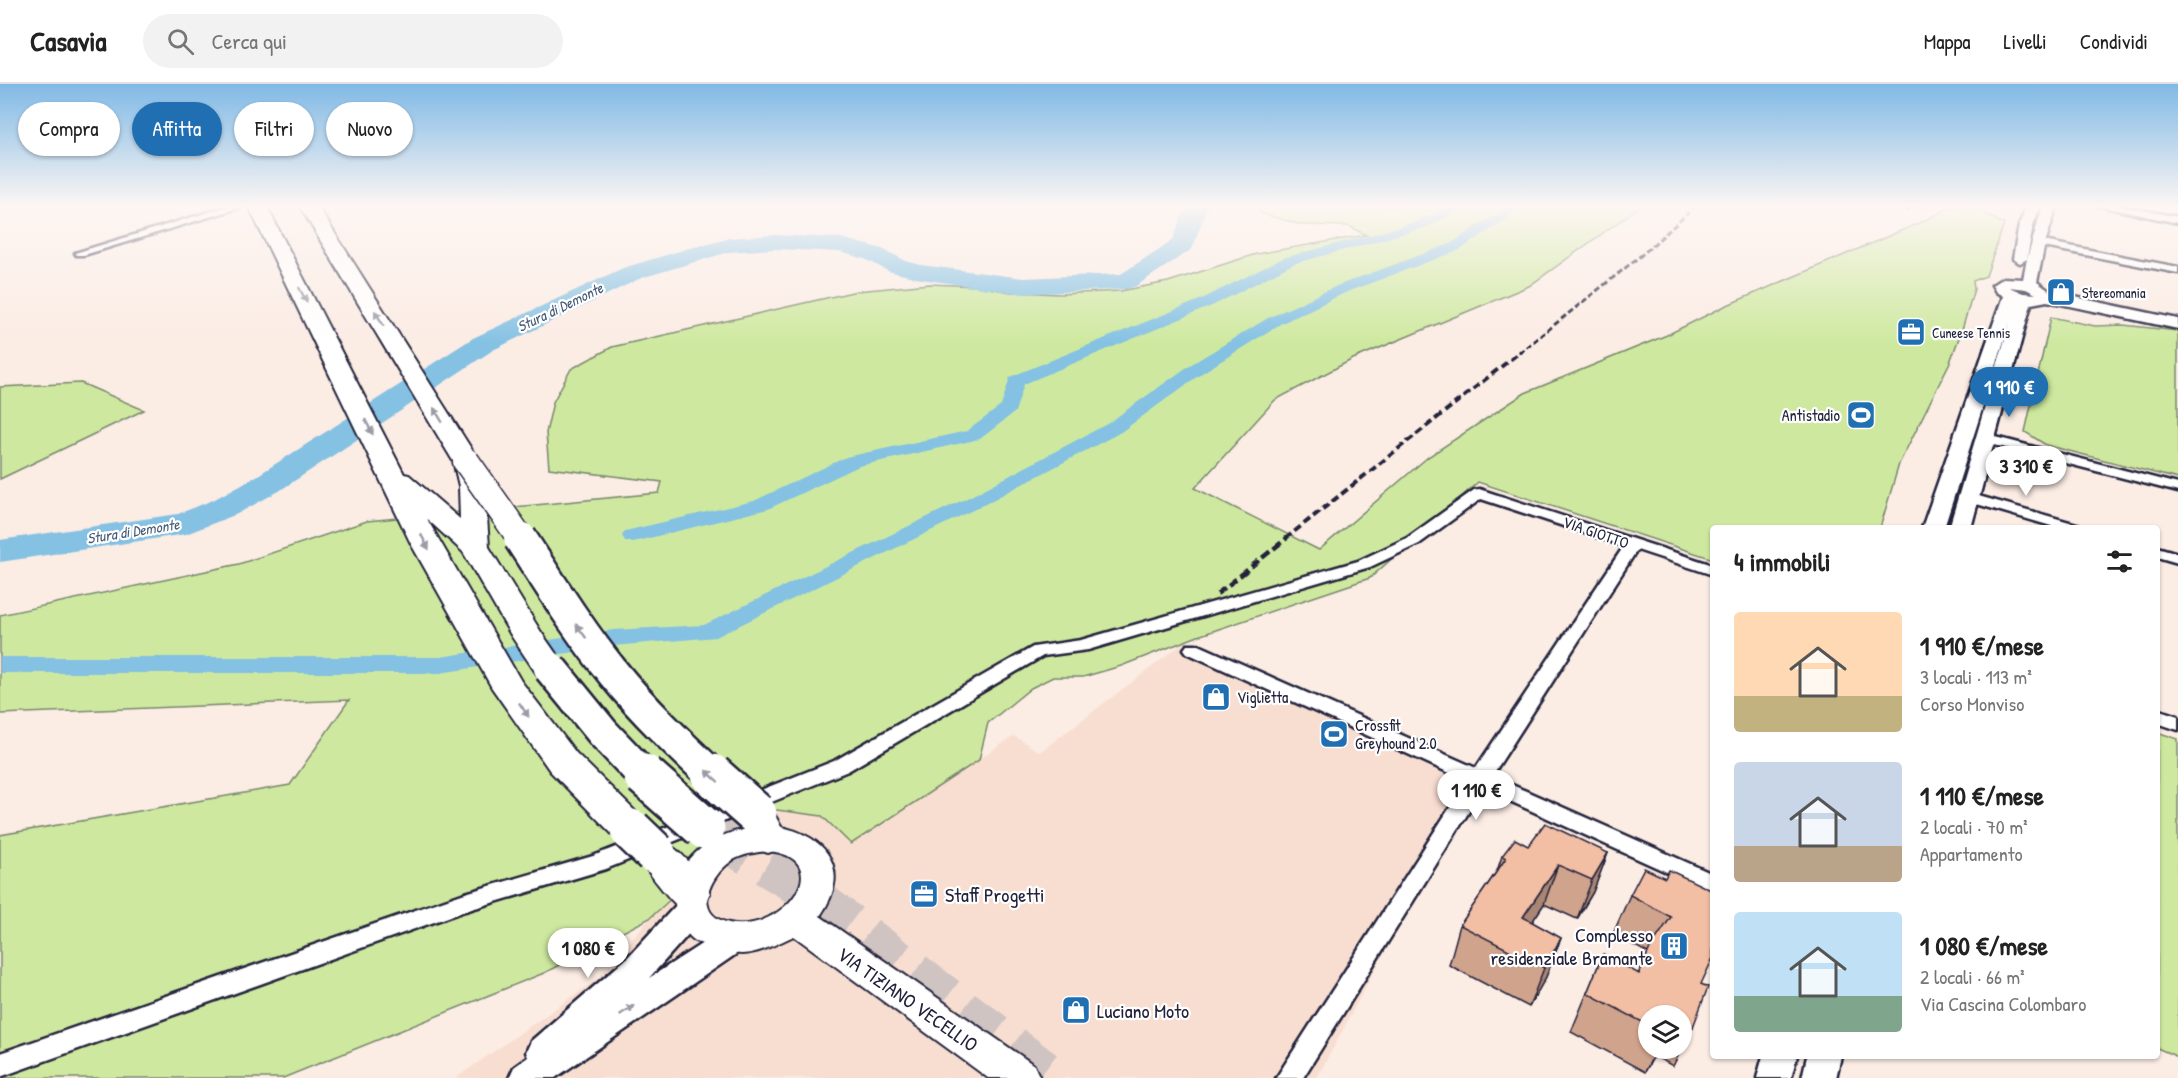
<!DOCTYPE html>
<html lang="it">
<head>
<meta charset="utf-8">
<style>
	body { margin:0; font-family:"Patrick Hand",sans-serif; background:#f2f2f2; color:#222; height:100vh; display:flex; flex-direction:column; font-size:22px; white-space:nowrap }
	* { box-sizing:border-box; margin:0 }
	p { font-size:20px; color:#767676 }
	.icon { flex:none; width:33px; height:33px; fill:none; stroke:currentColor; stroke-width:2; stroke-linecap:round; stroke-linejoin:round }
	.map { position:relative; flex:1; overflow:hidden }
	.panel { position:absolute; left:1710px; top:441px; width:450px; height:534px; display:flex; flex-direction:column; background:#fff; border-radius:6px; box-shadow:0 2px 4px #0004 }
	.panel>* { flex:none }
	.top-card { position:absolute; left:18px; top:18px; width:570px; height:54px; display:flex; gap:12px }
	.buttons { position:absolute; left:1638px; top:921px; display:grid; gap:12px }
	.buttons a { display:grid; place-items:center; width:54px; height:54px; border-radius:50%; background:#fff; box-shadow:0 2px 4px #0004; font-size:30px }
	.price { position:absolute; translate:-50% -51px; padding:0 14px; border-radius:21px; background:#fff; color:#222; font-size:20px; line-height:39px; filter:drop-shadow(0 2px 3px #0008) }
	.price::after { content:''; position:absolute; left:50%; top:36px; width:18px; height:14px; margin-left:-9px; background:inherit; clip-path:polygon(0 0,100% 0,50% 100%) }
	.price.current { background:#1f6fb2; color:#fff }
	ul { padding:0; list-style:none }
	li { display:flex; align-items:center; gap:18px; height:150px; padding:0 24px }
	li span { display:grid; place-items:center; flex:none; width:168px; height:120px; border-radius:6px; color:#555 }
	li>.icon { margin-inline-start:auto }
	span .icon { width:72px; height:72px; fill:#fffc; stroke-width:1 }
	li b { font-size:26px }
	h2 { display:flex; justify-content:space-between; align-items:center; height:72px; padding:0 24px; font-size:26px }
	.chip { padding:0 21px; border-radius:27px; background:#fff; box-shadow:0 2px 4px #0004; font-size:21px; line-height:54px }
	.chip.current { background:#1f6fb2; color:#fff }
	header { display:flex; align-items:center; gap:36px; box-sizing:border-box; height:84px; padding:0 30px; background:#fff; border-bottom:2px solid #e0e0e0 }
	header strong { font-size:28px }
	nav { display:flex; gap:33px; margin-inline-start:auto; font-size:21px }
	.search { width:420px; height:54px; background:#f2f2f2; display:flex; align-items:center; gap:15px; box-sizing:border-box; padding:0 21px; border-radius:33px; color:#767676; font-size:22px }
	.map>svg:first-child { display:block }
</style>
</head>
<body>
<header>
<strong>Casavia</strong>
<div class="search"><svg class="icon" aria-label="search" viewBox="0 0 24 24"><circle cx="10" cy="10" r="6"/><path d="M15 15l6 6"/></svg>Cerca qui</div>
<nav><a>Mappa</a><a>Livelli</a><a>Condividi</a></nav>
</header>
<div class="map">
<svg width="2178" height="994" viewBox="0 0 2178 994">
	<rect width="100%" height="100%" fill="#fbece4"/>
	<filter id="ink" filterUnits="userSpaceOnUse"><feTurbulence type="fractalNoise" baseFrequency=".0167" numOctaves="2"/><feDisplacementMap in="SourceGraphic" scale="12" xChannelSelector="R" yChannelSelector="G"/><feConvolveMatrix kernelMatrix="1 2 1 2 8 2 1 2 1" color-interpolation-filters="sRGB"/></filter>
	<g filter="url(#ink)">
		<!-- built -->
		<path fill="#f8ded1" d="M1186,557L1481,687L1317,994H456L596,896L650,834L769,725L822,732L851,760L1014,652L1040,668Z"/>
		<!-- green -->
		<g fill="#cee99f" stroke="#78866d" stroke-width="1.5">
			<path d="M1255,121H1642L1529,202L1353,275L1275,316L1195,404L1319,466L1428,373L1525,309L1667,251L1725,222L1919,139L1955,121H1976L1984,129L2004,140L1986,192L1973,197L1974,205L1962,246L1950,278L1899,380L1880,444H1713V475L1478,398L1370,494L1198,552L1121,582L1083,593H1053L1031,604L988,639L979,676L851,760L822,732L769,725L650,834L544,889L283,994H0V751L290,701L349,616L0,630V531L239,480L367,437L659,409L662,398L549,384L546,349L553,318L571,285L612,263L857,207L930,200L976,202L1011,208L1060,210L1120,207L1168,198L1256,170L1366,151L1349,142L1302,141L1260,129Z"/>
			<path d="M2051,233L2095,242L2123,241L2178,247V395L2046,361L2025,348Z"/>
			<path d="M81,299L144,326L0,395V303Z"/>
			<path d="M2157,648L2178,655V973L2157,964Z"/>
		</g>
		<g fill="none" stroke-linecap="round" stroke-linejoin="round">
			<!-- canal -->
			<g fill="#84c1e3" fill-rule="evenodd">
				<path d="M1451,121H1468L1427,143L1293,180L1214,221L1024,300L1015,328L980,355L859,382L768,425L633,458L625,457L622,452L625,447L754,417L846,373L967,347L1001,322L1010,293L1202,215L1283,174L1389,146L1417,137Z"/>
				<path d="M1511,121H1527L1460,166L1349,207L1280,240L1202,289L1121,348L983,421L716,553L613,562L440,589H0V573H440L613,546L704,541L969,413L1107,340L1190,281L1268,234L1339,201L1450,160Z"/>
			</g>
			<!-- river -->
			<path fill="#84c1e3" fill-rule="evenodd" d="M1186,121H1208L1192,165L1136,202L1127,205L1023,210L921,195L888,187L865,175L840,168L775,165L729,168L641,194L493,266L279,407L237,430L186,450L0,478V456L178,430L213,416L255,393L473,254L623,184L693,163L729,154L775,151L841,154L883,165L906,177L921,181L1023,194L1121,190L1173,156Z"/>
			<!-- highway-tunnel -->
			<path stroke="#d0c4c2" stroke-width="41" stroke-dasharray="41 20" stroke-linecap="butt" d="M714,750L792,797L1054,994"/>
			<!-- street casing -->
			<g stroke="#22223b" stroke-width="5">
				<g id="street">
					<path d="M232,121H248L84,171H76L75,169Z"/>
					<path d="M2094,121H2116L2178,133V139Z"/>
					<path d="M2038,156L2178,183V189L2034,161L2033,159Z"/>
					<path d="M1984,350L2178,400V408L1979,357L1977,354L1979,351Z"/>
					<path d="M1479,405L1713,481V491L1637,466L1492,692L1713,790V809L1483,705L1303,994H1276L1467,697L1187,569L1184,565L1187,561H1199L1476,684L1624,462L1481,415L1419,460L1370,483L1088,566L1043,572L848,687L606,785L465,827L0,993V969L462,810L593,772L834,677L1033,563L1081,556L1358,477L1407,454L1474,406Z"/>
					<path d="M1968,409L2080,441L2083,444H2058L1963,416L1961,413L1963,410Z"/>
					<path d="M2157,463L2178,469V479L2157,473Z"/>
					<path d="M2157,625L2178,632V646L2157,639Z"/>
				</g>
			</g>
			<!-- secondary casing -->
			<g stroke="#22223b" stroke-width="5">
				<g id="secondary">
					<path d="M2027,121H2041L2033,141L2027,175L2043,121H2057L2045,159L2037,198L2051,208L2178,235V245L2047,217L2031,220L1971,444H1949L2010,238L1944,444H1922L2003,212L1996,208L1992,201L2003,194L2023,195L2027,175L2020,179L2013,175L2019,141ZM2009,203L2026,205L2036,210L2023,209Z"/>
					<path d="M691,813L702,817L706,826L702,835L649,894L723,846L734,842L745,846L750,855L745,864L555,994H509L514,983L528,973L526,968L531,957L626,875L680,817Z"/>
					<path d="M1763,972H1797L1791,994H1757Z"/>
					<path d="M1807,972H1841L1836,994H1802Z"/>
				</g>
			</g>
			<!-- primary casing -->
			<g stroke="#22223b" stroke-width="4">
				<path id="primary" d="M768,741C821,746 856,782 820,832L1034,981L1040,994H988L794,852C778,859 761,869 742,870C733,870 724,867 716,864C709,862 700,860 694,856C688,852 684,844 681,838C665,809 681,777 707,760C724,748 748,744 768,741ZM768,767C840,774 783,851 729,839C691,830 710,791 733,776C744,770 756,768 768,767Z"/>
			</g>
			<!-- highway casing -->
			<g stroke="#22223b" stroke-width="4">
				<g id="highway">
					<path d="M248,121H266L404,390L409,391L460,435L459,402L453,377L299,121H317L479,377L485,402L489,463L541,548L566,584L562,592L550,595L538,592L512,553L463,468L427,435L521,597L576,669L644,736L650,746L644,756L631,761L618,756L550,687L492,604L411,460Z"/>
					<path d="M756,716L769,720L787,754L782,764L768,769L754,764L737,730L743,720Z"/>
					<path d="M655,754C679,762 699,787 710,809L704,820C694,824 687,827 677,821C670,817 640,778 636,769L641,758Z"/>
				</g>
			</g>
			<!-- street -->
			<use href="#street" fill="#fff" fill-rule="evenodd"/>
			<!-- secondary -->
			<use href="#secondary" fill="#fff" fill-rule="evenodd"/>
			<!-- primary -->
			<use href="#primary" fill="#fff" fill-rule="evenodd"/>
			<!-- highway -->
			<use href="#highway" fill="#fff" fill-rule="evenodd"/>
			<!-- rail-far2 -->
			<path stroke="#22223b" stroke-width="3" stroke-dasharray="6 3" stroke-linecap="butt" d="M1519,269L1644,169L1697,121"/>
			<!-- rail-far1 -->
			<path stroke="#22223b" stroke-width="4" stroke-dasharray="8 4" stroke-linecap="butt" d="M1285,455L1521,267"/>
			<!-- rail -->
			<path stroke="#22223b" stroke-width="4.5" stroke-dasharray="10 4.5" stroke-linecap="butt" d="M1217,510L1287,454"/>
			<!-- highway-bridge-far2 casing -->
			<g stroke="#22223b" stroke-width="29" stroke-linecap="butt">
				<path id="highway-bridge-far2" d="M466,377L521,455"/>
			</g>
			<!-- highway-bridge-far1 casing -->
			<g stroke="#22223b" stroke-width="37" stroke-linecap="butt">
				<g id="highway-bridge-far1">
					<path d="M520,454C550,500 579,547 614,590C644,627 679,660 714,693"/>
					<path d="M550,584L603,649L645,693"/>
				</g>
			</g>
			<!-- highway-bridge casing -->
			<g stroke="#22223b" stroke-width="46" stroke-linecap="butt">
				<g id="highway-bridge">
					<path d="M644,691L704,744"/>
					<path d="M712,691L756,730"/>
					<path d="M631,746L655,769"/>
				</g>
			</g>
			<!-- highway-bridge-far2 -->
			<use href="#highway-bridge-far2" stroke="#fff" stroke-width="26"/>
			<!-- highway-bridge-far1 -->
			<use href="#highway-bridge-far1" stroke="#fff" stroke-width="32"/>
			<!-- highway-bridge -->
			<use href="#highway-bridge" stroke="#fff" stroke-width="41"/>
		</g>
		<!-- wall -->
		<g fill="#d0a38d" stroke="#22223b" stroke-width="1.5" fill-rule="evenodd">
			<path d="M1891,121H1921L1908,126Z"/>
			<path d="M1528,762L1608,769L1593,808L1577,835L1544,820L1532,838L1561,854L1546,893L1529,923L1449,881L1460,841L1497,787L1502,772Z"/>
			<path d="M1665,794L1701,900L1693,943L1673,982L1654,972L1645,988L1571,948L1603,870L1638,890L1648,869L1613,850L1630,811ZM1648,932H1682V964H1648Z"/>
		</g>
		<!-- shaded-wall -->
		<g fill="#a98573" stroke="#22223b" stroke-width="1.5">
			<path d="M1910,121H1921L1908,126Z"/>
			<path d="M1608,769L1593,808L1577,835L1592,796Z"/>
			<path d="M1558,781L1544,820L1512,868L1523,833Z"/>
			<path d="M1561,854L1546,893L1529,923L1544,884Z"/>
			<path d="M1657,964H1658L1645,988Z"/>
		</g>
		<!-- building -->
		<g fill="#f2bea4" stroke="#22223b" stroke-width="1.5">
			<path d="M1545,739L1608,769L1592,796L1558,781L1523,833L1561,854L1544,884L1460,841L1506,774L1502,772L1515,755L1528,762Z"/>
			<path d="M1644,784L1665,794L1669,786L1713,807V874L1701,900L1708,903L1693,943L1682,937V932H1648V941L1587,909L1603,870L1639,890L1650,864L1671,833L1630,811Z"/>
		</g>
		<!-- one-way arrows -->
		<defs><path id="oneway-solid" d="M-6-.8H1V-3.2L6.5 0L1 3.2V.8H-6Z" transform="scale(1.5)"/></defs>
		<g fill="#9c9ca7">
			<use href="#oneway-solid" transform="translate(303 211) rotate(62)"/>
			<use href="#oneway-solid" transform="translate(379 234) rotate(-121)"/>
			<use href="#oneway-solid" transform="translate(438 331) rotate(-121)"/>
			<use href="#oneway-solid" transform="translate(369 343) rotate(63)"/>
			<use href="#oneway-solid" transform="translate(425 458) rotate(62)"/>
			<use href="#oneway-solid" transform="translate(581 547) rotate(-126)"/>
			<use href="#oneway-solid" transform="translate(524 626) rotate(56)"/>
			<use href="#oneway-solid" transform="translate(712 692) rotate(-138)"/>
			<use href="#oneway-solid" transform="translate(627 926) rotate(-34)"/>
		</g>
	</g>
	<!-- sky -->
	<linearGradient id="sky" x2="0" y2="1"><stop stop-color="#80b9e6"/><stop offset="0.47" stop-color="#fdf6f3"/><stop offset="1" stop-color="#fdf6f3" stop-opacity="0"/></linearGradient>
	<rect width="2178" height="260" fill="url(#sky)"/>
	<!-- icons -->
	<defs>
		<g id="shop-square" transform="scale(1.5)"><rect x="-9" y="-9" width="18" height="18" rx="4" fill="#1f6fb2" stroke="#fff"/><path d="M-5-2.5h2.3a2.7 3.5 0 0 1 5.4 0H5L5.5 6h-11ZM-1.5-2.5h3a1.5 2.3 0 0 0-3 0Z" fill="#fff"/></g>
		<g id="office-square" transform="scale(1.5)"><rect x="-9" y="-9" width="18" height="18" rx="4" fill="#1f6fb2" stroke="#fff"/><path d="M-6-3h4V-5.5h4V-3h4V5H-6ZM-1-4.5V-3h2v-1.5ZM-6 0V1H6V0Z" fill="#fff"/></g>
		<g id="stadium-square" transform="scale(1.5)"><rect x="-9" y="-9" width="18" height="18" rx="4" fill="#1f6fb2" stroke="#fff"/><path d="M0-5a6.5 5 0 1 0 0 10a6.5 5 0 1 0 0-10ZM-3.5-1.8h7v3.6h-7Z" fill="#fff"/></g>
		<g id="building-square" transform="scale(1.5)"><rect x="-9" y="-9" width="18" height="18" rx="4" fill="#1f6fb2" stroke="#fff"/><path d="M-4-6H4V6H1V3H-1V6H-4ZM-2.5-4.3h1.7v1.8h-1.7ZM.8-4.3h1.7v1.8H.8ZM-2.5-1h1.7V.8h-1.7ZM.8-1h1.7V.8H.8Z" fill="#fff"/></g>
	</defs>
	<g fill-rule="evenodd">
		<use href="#shop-square" x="2061" y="208"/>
		<use href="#office-square" x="1911" y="248"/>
		<use href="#stadium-square" x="1861" y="331"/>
		<use href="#shop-square" x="1216" y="613"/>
		<use href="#stadium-square" x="1334" y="650"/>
		<use href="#office-square" x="924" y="810"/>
		<use href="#building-square" x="1674" y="862"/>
		<use href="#shop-square" x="1076" y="926"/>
	</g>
	<g text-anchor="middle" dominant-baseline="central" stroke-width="4.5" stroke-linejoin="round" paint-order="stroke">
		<!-- far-poi labels -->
		<g font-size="14" fill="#22223b" stroke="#fff" text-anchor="start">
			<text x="2082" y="208">Stereomania</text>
			<text x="1932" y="248">Cuneese Tennis</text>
		</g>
		<!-- far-water labels -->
		<g font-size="15" font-style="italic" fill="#445a76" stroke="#fff">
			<text transform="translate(560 223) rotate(-26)">Stura di Demonte</text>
			<text transform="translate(133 447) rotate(-9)">Stura di Demonte</text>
		</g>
		<!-- poi labels -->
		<g font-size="16" fill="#22223b" stroke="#fff" text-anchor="start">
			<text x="1840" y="331" text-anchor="end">Antistadio</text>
			<text x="1237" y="613">Viglietta</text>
			<text x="1355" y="641">Crossfit<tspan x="1355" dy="18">Greyhound 2.0</tspan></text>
		</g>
		<!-- street labels -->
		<g font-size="16" fill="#22223b" stroke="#fff">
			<text transform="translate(1596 448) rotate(19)">VIA GIOTTO</text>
		</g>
		<!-- near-poi labels -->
		<g font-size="20" fill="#22223b" stroke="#fff" text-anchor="start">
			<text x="945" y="810">Staff Progetti</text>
			<text x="1653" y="850" text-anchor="end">Complesso<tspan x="1653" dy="23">residenziale Bramante</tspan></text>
			<text x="1097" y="926">Luciano Moto</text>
		</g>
		<!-- near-street labels -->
		<g font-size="20" fill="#22223b" stroke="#fff">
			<text transform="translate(908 915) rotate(35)">VIA TIZIANO VECELLIO</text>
		</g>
	</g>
</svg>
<div class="buttons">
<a><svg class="icon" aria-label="layers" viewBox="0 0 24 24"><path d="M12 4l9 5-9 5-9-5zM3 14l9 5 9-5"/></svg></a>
</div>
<b class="price current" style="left:2009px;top:334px">1 910 €</b>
<b class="price" style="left:2026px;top:413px">3 310 €</b>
<b class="price" style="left:1476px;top:737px">1 110 €</b>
<b class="price" style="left:588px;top:895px">1 080 €</b>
<div class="top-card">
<a class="chip">Compra</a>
<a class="chip current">Affitta</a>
<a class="chip">Filtri</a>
<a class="chip">Nuovo</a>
</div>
<section class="panel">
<h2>4 immobili<svg class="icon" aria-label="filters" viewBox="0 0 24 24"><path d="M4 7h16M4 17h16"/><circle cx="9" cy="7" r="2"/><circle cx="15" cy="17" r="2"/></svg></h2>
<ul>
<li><span style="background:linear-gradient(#ffd9b3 70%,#c2b280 0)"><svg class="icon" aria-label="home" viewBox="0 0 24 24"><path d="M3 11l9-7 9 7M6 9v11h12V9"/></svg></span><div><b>1 910 €/mese</b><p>3 locali · 113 m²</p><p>Corso Monviso</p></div></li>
<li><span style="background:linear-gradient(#c9d6e8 70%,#b9a48a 0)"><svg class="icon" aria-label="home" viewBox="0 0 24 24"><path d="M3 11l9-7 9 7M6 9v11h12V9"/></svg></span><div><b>1 110 €/mese</b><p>2 locali · 70 m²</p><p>Appartamento</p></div></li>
<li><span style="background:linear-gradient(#bfe0f5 70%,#7fa58c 0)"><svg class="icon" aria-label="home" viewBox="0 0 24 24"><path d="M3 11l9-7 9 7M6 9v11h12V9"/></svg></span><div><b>1 080 €/mese</b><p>2 locali · 66 m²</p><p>Via Cascina Colombaro</p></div></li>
</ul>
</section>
</div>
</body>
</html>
